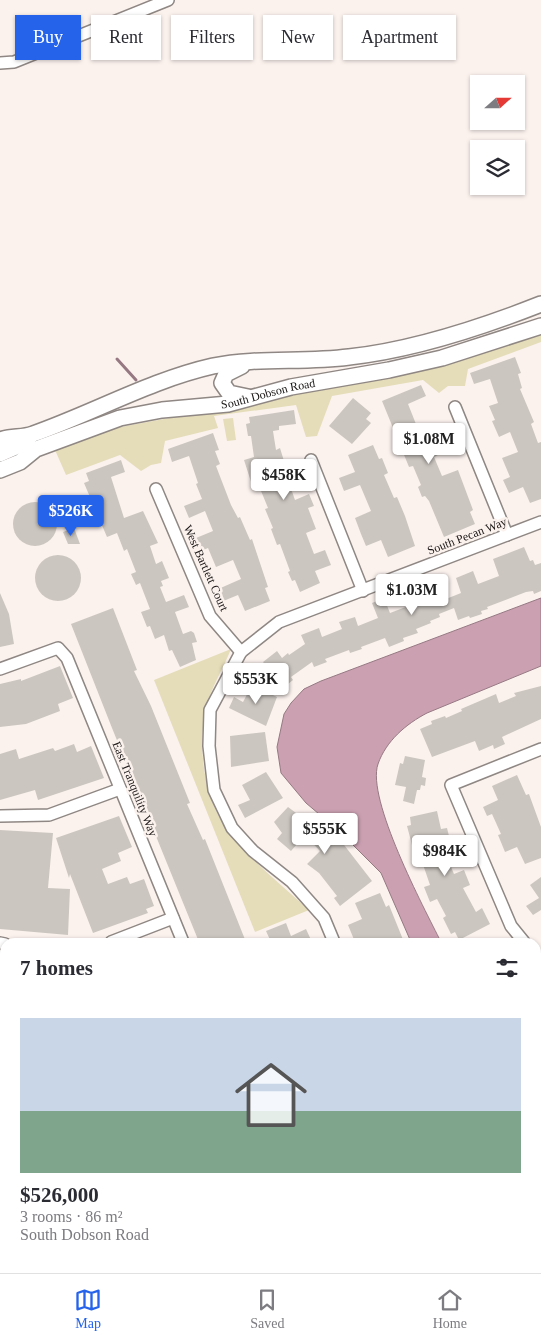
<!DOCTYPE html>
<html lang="en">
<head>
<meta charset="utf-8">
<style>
	body { margin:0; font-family:Georgia,serif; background:#f2f2f3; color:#2b2b33; height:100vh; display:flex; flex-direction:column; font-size:19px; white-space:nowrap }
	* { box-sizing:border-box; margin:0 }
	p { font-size:16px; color:#7c7c81 }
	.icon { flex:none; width:28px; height:28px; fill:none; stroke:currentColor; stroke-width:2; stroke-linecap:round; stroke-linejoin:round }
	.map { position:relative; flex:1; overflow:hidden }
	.panel { position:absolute; left:0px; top:938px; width:541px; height:336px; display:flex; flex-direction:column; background:#fff; border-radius:15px 15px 0 0; box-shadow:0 1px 4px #0004 }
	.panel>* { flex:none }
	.hud { position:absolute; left:15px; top:15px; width:511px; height:45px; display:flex; gap:10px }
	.needle { width:32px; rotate:69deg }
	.fabs { position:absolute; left:470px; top:75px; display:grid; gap:10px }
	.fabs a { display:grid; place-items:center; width:55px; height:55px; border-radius:0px; background:#fff; box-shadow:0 1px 4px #0004; font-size:25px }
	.price { position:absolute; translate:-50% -42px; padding:0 11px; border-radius:5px; background:#fff; color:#222; font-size:16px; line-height:32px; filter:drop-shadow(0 1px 2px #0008) }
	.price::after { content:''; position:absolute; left:50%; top:30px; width:15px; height:11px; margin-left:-8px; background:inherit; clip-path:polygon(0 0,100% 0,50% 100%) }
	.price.selected { background:#2563eb; color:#fff }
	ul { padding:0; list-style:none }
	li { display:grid; align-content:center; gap:10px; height:265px; padding:0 20px }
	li+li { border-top:1px solid #e1e1e2 }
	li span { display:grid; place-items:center; height:155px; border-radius:0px; color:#555 }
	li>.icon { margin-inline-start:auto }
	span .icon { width:90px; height:90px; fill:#fffc; stroke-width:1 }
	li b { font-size:21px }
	h2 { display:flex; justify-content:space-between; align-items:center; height:60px; padding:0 20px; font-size:21px }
	.chip { padding:0 18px; border-radius:0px; background:#fff; box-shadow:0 1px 4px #0004; font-size:18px; line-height:45px }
	.chip.selected { background:#2563eb; color:#fff }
	.menu { display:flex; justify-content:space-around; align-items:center; height:70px; border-top:1px solid #e1e1e2; background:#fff; font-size:14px; color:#7c7c81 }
	.menu a { display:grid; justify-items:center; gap:2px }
	.menu .selected { color:#2563eb }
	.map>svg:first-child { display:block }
</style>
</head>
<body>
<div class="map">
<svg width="541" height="1273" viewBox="0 0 541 1273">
	<rect width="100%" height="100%" fill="#fbf2ee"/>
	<!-- green -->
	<g fill="#e5ddb9">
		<path d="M541,332V342L468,369L465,386H448L439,393L423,380L332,396L317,436L306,437L296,405L214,416L218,428L165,441L161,463L151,465L141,471L120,455L66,475L55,450L115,428L218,409Z"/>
		<path d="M233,418L236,440L227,441L223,419Z"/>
		<path d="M231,649C224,667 212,686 207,705C196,748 204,805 234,839C256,865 284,887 309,910L255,932L154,680Z"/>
	</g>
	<!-- water -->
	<g fill="#cba1b2" stroke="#967883">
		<path d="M541,598V666L427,713C406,724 386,741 378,764C366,799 424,908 441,942H411L381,873L339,831L306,803L281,773L277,747L284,714L291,703L304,689L321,681Z"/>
		<path d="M536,1078L541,1085V1273H536Z"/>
	</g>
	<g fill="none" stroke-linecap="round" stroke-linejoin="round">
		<!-- stream -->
		<path stroke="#967883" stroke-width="3" d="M117,359L136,380"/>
	</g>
	<!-- building -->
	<g fill="#ccc6c0">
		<path d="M515,357L521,373L518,374L522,388L520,389L534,422L531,424L538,443L541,442V499L530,503L523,487L509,493L503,480L510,477L502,458L518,452L510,432L499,437L492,421L495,420L489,406L498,403L490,379L474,384L470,373Z"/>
		<path d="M421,385L426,396L408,404L418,429L429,424L444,452L434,457L442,476L458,470L473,510L470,512L475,524L444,537L429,501L425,496L422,497L418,487L421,485L413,466L409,467L382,401Z"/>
		<path d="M353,398L371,413L366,419L371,423L352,444L329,426Z"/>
		<path d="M294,410L296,424L279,426V430L273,431L276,450L280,448L284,461L274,464L280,486L289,483L295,500L309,494L314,506L308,508L316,529L306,533L314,554L325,550L331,565L315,571L320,583L300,592L295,580L292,581L288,572L290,571L280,544L277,545L271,529L273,528L265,509L268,508L259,486L253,488L244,460L254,457L251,436H248L246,424L250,423L249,417Z"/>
		<path d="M213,433L219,450L215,451L220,464L216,466L231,505L238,518L240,517L250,540L252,539L268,587L265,588L270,601L245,611L238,595L221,602L216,590L241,579L233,560L216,567L208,548L201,551L196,538L213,531L205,511L189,518L184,506L202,499L196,484L198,483L189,456L172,462L168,449Z"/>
		<path d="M373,445L379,459L382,458L388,473L384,475L394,498L397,497L405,516L415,546L388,557L381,540L366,546L361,534L355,518L371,511L360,485L344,491L339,478L355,472L348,455Z"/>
		<path d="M121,460L125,472L111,477L124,518L143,511L158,543L150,546L156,564L162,561L169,578L161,581L163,586L160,587L166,602L184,595L189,607L175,612L183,634L191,631L194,633L197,642L192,643L196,660L180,667L172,650L169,651L164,635L155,639L150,626L147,627L141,612L150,609L140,583L136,585L131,574L136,572L127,549L124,551L117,533L107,537L84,483L89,481L86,473Z"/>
		<circle cx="35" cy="524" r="22"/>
		<path d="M74,528L80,544H68L63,532Z"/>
		<path d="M524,547L530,561L533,560L535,565L541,563V591L534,594L533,591L526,592L487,607L488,609L481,611L482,614L470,618L469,616L458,620L454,608L439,614L440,617L430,621L431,623L416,629L418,633L403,638L404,641L389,647L385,638L361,647L362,649L350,653L349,650L325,659L327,662L314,667L312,662L291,677L293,680L283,688L263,662L277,651L282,658L288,653L289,655L305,644L301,635L319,628L322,637L342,629L339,622L355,617L358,626L378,618L372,603L384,598L390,613L411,605L407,596L423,590L427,599L440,597L441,601L461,593L456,578L473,571L478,584L499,576L493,559Z"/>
		<circle cx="58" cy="578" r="23"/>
		<path d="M0,593L9,614L14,644L0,647Z"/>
		<path d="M113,608L137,670L134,671L151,706L190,803L187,804L203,840L205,839L246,942H199L112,728L71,624Z"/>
		<path d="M60,666L73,698L58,704L60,711L26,724L0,727V684L21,679V681Z"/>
		<path d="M252,685L277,697L266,726L229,708L234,697L243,702Z"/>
		<path d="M541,686V719L502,737L505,744L494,749L493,745L479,751L475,741L432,757L420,729L432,724L431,721L445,716L446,718L462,711L461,709L496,694L499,703L516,696L514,693Z"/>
		<path d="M265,732L269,761L231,767L230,736Z"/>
		<path d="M74,744L77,752L91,746L104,778L38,800L35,790L0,800V754L16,749L19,759L53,748L55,751Z"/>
		<path d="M405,756L425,760L422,777L426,778L425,786L421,785L420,790H417L414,804L403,801L406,787L395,785L400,763L403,764Z"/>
		<path d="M266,772L283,798L245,818L238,805L250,800L242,785Z"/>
		<path d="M517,775L526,795L529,794L541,827V858L525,864L517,847L505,852L498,835L501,834L492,814L487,816L483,807L498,800L492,786Z"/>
		<path d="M288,807L319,830L324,826L332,834L334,832L372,881L340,906L334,898L337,896L319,873L307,864L320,851L305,835L291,851L277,839L282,833L274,822Z"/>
		<path d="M437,811L441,829L447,828L451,844L442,846L454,874L464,870L470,885L463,888L476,912L482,908L490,924L459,940L455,932L451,934L443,918L446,916L437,899L430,902L424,887L430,885L416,844L412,845L407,826L411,825L410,817Z"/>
		<path d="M119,816L132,847L118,853L121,861L102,869L108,884L127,877L130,884L144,879L154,906L146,909L148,913L93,933L70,874L69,878L56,838Z"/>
		<path d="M0,830L53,833L48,888L70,889L68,935L0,929Z"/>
		<path d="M541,877V910L533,915L526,906L539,898L530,885Z"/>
		<path d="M380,893L386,907L389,905L404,942H355L348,925L362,919L355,903Z"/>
		<path d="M286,923L291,936L306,929L312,942H271L266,931Z"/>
	</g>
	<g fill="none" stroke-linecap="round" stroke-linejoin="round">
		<!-- minor casing -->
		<g stroke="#8f8783" stroke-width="14">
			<g id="minor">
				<path d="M0,63L14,62L168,0"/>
				<path d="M455,407L507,535"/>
				<path d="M311,460L363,591"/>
				<path d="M156,489L210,616L241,652"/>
				<path d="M0,669L58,648L67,658L183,942"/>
				<path d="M0,816L49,815L120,789"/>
				<path d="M111,942L173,918"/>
				<path d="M334,942L324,918L292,882L253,851L232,828L214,790L209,746L210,710L241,652L279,622L541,522"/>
				<path d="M524,942L511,926L451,785L541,749"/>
				<path d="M0,943L5,944"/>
				<path d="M536,958L541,964"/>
				<path d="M0,1082L5,1083"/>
				<path d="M0,1218L5,1219"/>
				<path d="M315,1269L317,1273"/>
				<path d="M463,1269L464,1273"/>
			</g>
		</g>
		<!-- tertiary casing -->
		<g stroke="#8f8783" stroke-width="18">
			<g id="tertiary">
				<path d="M242,366L226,374L222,383L229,393L248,397"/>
				<path d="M0,440C11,436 23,438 33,434C93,413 151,380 213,366C258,357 303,363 349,357C414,350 480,328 541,304"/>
				<path d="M0,454L25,443L30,436"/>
				<path id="s1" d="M0,470L20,462L36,449L120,418L162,410L228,404L291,387L389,370L442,358L541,326"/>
			</g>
		</g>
		<!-- minor -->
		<use href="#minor" stroke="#fff" stroke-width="11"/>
		<!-- tertiary -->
		<use href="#tertiary" stroke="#fff" stroke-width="15"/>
	</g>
	<g text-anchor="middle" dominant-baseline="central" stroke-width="5" stroke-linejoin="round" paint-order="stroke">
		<!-- street labels -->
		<g font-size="12" fill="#1a1716" stroke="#fbf2ee">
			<text stroke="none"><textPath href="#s1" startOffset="282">South Dobson Road</textPath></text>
			<text transform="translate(467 536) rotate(-21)">South Pecan Way</text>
			<text transform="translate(206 568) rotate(66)">West Bartlett Court</text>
			<text transform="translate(135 789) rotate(68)">East Tranquility Way</text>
		</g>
	</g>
</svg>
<div class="fabs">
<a><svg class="needle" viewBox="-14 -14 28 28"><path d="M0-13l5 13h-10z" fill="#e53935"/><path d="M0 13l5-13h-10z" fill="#7c7c81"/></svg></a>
<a><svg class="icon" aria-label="layers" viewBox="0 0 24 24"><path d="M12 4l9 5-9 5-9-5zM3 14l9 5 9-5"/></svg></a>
</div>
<b class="price" style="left:429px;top:465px">$1.08M</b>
<b class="price" style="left:284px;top:501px">$458K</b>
<b class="price selected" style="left:71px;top:537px">$526K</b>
<b class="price" style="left:412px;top:616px">$1.03M</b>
<b class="price" style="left:256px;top:705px">$553K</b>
<b class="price" style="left:325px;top:855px">$555K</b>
<b class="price" style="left:445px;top:877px">$984K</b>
<div class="hud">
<a class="chip selected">Buy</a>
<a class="chip">Rent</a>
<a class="chip">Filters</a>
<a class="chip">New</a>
<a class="chip">Apartment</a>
</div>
<section class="panel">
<h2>7 homes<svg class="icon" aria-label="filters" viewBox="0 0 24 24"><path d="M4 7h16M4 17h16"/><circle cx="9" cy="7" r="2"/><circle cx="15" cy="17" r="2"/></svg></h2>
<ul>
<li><span style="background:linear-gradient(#c9d6e8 60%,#7fa58c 0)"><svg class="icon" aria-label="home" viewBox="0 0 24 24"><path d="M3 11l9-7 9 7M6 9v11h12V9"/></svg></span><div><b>$526,000</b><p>3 rooms · 86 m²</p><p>South Dobson Road</p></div></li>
</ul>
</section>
</div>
<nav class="menu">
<a class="selected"><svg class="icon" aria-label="map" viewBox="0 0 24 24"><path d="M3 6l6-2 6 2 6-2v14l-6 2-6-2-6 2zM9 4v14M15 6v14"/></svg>Map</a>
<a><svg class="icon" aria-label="saved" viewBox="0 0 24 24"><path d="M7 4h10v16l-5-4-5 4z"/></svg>Saved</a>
<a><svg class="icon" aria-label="home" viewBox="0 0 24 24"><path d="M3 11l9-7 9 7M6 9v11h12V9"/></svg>Home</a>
</nav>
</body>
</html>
